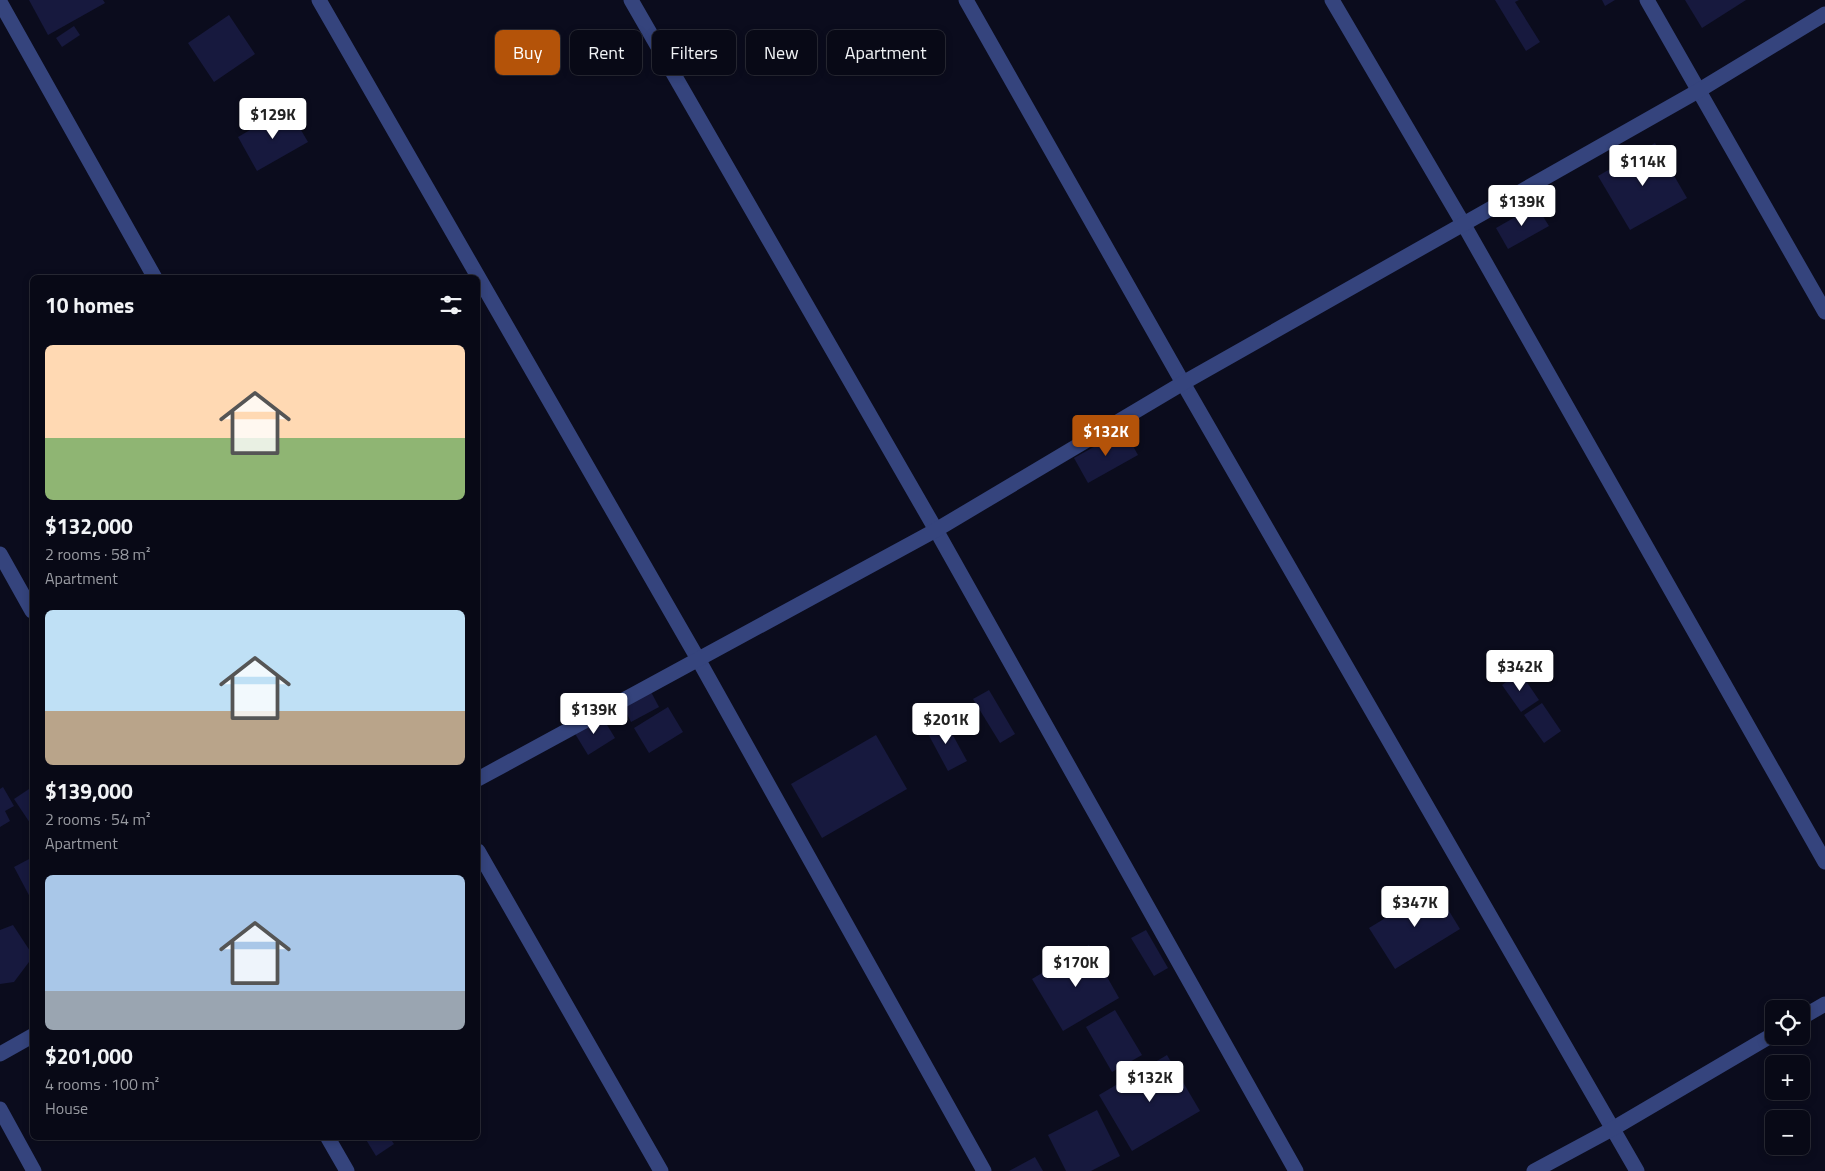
<!DOCTYPE html>
<html lang="en">
<head>
<meta charset="utf-8">
<style>
	body { margin:0; font-family:"Titillium Web",sans-serif; background:#161723; color:#f1f3f6; height:100vh; display:flex; flex-direction:column; font-size:19px; white-space:nowrap }
	* { box-sizing:border-box; margin:0 }
	p { font-size:16px; color:#989aa1 }
	.icon { flex:none; width:28px; height:28px; fill:none; stroke:currentColor; stroke-width:2; stroke-linecap:round; stroke-linejoin:round }
	.map { position:relative; flex:1; overflow:hidden }
	.drawer { position:absolute; left:30px; top:275px; width:450px; height:865px; display:flex; flex-direction:column; background:#080916; border-radius:8px; box-shadow:0 2px 8px #0003,0 0 0 1px #292a35 }
	.drawer>* { flex:none }
	.top-card { position:absolute; left:495px; top:30px; width:475px; height:45px; display:flex; gap:10px }
	.fabs { position:absolute; left:1765px; top:1000px; display:grid; gap:10px }
	.fabs a { display:grid; place-items:center; width:45px; height:45px; border-radius:8px; background:#080916; box-shadow:0 2px 8px #0003,0 0 0 1px #292a35; font-size:25px }
	.price { position:absolute; translate:-50% -42px; padding:0 11px; border-radius:5px; background:#fff; color:#222; font-size:16px; line-height:32px; filter:drop-shadow(0 1px 2px #0008) }
	.price::after { content:''; position:absolute; left:50%; top:30px; width:15px; height:11px; margin-left:-8px; background:inherit; clip-path:polygon(0 0,100% 0,50% 100%) }
	.price.current { background:#b45309; color:#fff }
	ul { padding:0; list-style:none }
	li { display:grid; align-content:center; gap:10px; height:265px; padding:0 15px }
	li span { display:grid; place-items:center; height:155px; border-radius:8px; color:#555 }
	li>.icon { margin-inline-start:auto }
	span .icon { width:90px; height:90px; fill:#fffc; stroke-width:1 }
	li b { font-size:21px }
	h2 { display:flex; justify-content:space-between; align-items:center; height:60px; padding:0 15px; font-size:21px }
	.pill { padding:0 18px; border-radius:8px; background:#080916; box-shadow:0 2px 8px #0003,0 0 0 1px #292a35; font-size:18px; line-height:45px }
	.pill.current { background:#b45309; color:#fff }
	.map>svg:first-child { display:block }
</style>
</head>
<body>
<div class="map">
<svg width="1825" height="1171" viewBox="0 0 1825 1171">
	<rect width="100%" height="100%" fill="#0b0c1d"/>
	<!-- building -->
	<g fill="#17193e">
		<path d="M29,0H103L105,3L48,35Z"/>
		<path d="M1495,0H1519L1515,2L1540,42L1526,51Z"/>
		<path d="M1602,0H1615L1605,6Z"/>
		<path d="M1685,0H1746L1702,28Z"/>
		<path d="M229,15L255,54L214,82L188,43Z"/>
		<path d="M74,26L80,35L62,47L56,38Z"/>
		<path d="M288,108L308,142L257,171L238,137Z"/>
		<path d="M1655,143L1687,198L1630,230L1598,176Z"/>
		<path d="M1536,205L1549,226L1508,249L1496,228Z"/>
		<path d="M1124,430L1138,455L1088,483L1074,458Z"/>
		<path d="M1520,672L1539,700L1521,712L1502,685Z"/>
		<path d="M650,690L659,707L631,722L622,704Z"/>
		<path d="M989,690L1015,734L1000,743L973,699Z"/>
		<path d="M1542,703L1561,731L1544,743L1524,715Z"/>
		<path d="M668,707L683,732L649,753L634,728Z"/>
		<path d="M601,715L615,738L588,755L574,732Z"/>
		<path d="M944,719L967,761L948,771L926,730Z"/>
		<path d="M876,735L907,789L822,838L791,784Z"/>
		<path d="M3,787L14,806L5,811L10,821L0,827V789Z"/>
		<path d="M32,787V826L14,799Z"/>
		<path d="M31,858L32,898L31,899L14,867Z"/>
		<path d="M1435,888L1460,929L1395,969L1369,928Z"/>
		<path d="M13,925L32,954V958L14,982L0,984V930Z"/>
		<path d="M1146,930L1168,968L1154,976L1131,938Z"/>
		<path d="M1089,945L1119,998L1063,1031L1032,979Z"/>
		<path d="M1115,1010L1142,1055L1112,1072L1086,1027Z"/>
		<path d="M1167,1055L1200,1111L1132,1151L1099,1095Z"/>
		<path d="M1097,1110L1120,1156L1091,1171H1066L1048,1135Z"/>
		<path d="M365,1138H390L394,1144L376,1156Z"/>
		<path d="M1035,1157L1043,1171H1009Z"/>
	</g>
	<g fill="none" stroke-linecap="round" stroke-linejoin="round">
		<!-- minor -->
		<g stroke="#35447d" stroke-width="15">
			<path d="M319,0L698,659L984,1171"/>
			<path d="M631,0L936,530L1296,1171"/>
			<path d="M966,0L1183,383L1637,1171"/>
			<path d="M1332,0L1464,225L1825,862"/>
			<path d="M1647,0L1825,312"/>
			<path d="M0,2L155,278"/>
			<path d="M0,554L32,611"/>
			<path d="M478,779L936,530L1183,383L1698,91L1825,14"/>
			<path d="M478,851L661,1171"/>
			<path d="M1801,1018L1825,1004"/>
			<path d="M0,1054L32,1036"/>
			<path d="M0,1109L34,1171"/>
			<path d="M328,1138L347,1171"/>
			<path d="M1534,1171L1614,1128L1774,1034"/>
		</g>
	</g>
</svg>
<div class="fabs">
<a><svg class="icon" aria-label="locate" viewBox="0 0 24 24"><circle cx="12" cy="12" r="6"/><path d="M12 2v4M12 18v4M2 12h4M18 12h4"/></svg></a>
<a>+</a>
<a>−</a>
</div>
<b class="price" style="left:273px;top:140px">$129K</b>
<b class="price" style="left:1643px;top:187px">$114K</b>
<b class="price" style="left:1522px;top:227px">$139K</b>
<b class="price current" style="left:1106px;top:457px">$132K</b>
<b class="price" style="left:1520px;top:692px">$342K</b>
<b class="price" style="left:594px;top:735px">$139K</b>
<b class="price" style="left:946px;top:745px">$201K</b>
<b class="price" style="left:1415px;top:928px">$347K</b>
<b class="price" style="left:1076px;top:988px">$170K</b>
<b class="price" style="left:1150px;top:1103px">$132K</b>
<div class="top-card">
<a class="pill current">Buy</a>
<a class="pill">Rent</a>
<a class="pill">Filters</a>
<a class="pill">New</a>
<a class="pill">Apartment</a>
</div>
<section class="drawer">
<h2>10 homes<svg class="icon" aria-label="filters" viewBox="0 0 24 24"><path d="M4 7h16M4 17h16"/><circle cx="9" cy="7" r="2"/><circle cx="15" cy="17" r="2"/></svg></h2>
<ul>
<li><span style="background:linear-gradient(#ffd9b3 60%,#8fb573 0)"><svg class="icon" aria-label="home" viewBox="0 0 24 24"><path d="M3 11l9-7 9 7M6 9v11h12V9"/></svg></span><div><b>$132,000</b><p>2 rooms · 58 m²</p><p>Apartment</p></div></li>
<li><span style="background:linear-gradient(#bfe0f5 65%,#b9a48a 0)"><svg class="icon" aria-label="home" viewBox="0 0 24 24"><path d="M3 11l9-7 9 7M6 9v11h12V9"/></svg></span><div><b>$139,000</b><p>2 rooms · 54 m²</p><p>Apartment</p></div></li>
<li><span style="background:linear-gradient(#a9c7e8 75%,#9aa5b1 0)"><svg class="icon" aria-label="home" viewBox="0 0 24 24"><path d="M3 11l9-7 9 7M6 9v11h12V9"/></svg></span><div><b>$201,000</b><p>4 rooms · 100 m²</p><p>House</p></div></li>
</ul>
</section>
</div>
</body>
</html>
